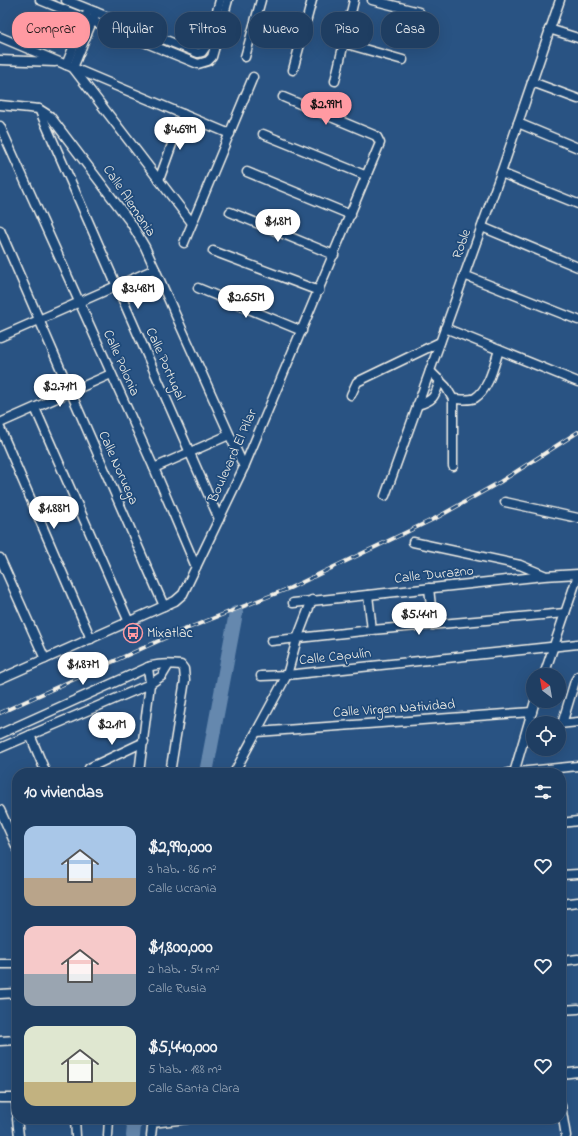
<!DOCTYPE html>
<html lang="es">
<head>
<meta charset="utf-8">
<style>
	body { margin:0; font-family:"Indie Flower",sans-serif; background:#274568; color:#f1f3f6; height:100vh; display:flex; flex-direction:column; font-size:15px; white-space:nowrap }
	* { box-sizing:border-box; margin:0 }
	p { font-size:13px; color:#a1aebe }
	.icon { flex:none; width:22px; height:22px; fill:none; stroke:currentColor; stroke-width:2; stroke-linecap:round; stroke-linejoin:round }
	.map { position:relative; flex:1; overflow:hidden }
	.panel { position:absolute; left:12px; top:768px; width:554px; height:356px; display:flex; flex-direction:column; background:#1f3e62; border-radius:16px; box-shadow:0 4px 16px #0002,0 0 0 1px #3c5777 }
	.panel>* { flex:none }
	.top-card { position:absolute; left:12px; top:12px; width:554px; height:36px; display:flex; gap:8px }
	.needle { width:26px; rotate:329deg }
	.fabs { position:absolute; left:526px; top:668px; display:grid; gap:8px }
	.fabs a { display:grid; place-items:center; width:40px; height:40px; border-radius:50%; background:#1f3e62; box-shadow:0 4px 16px #0002,0 0 0 1px #3c5777; font-size:20px }
	.price { position:absolute; translate:-50% -34px; padding:0 9px; border-radius:14px; background:#fff; color:#222; font-size:13px; line-height:26px; filter:drop-shadow(0 1px 2px #0008) }
	.price::after { content:''; position:absolute; left:50%; top:24px; width:12px; height:9px; margin-left:-6px; background:inherit; clip-path:polygon(0 0,100% 0,50% 100%) }
	.price.on { background:#ff9aa2; color:#111 }
	ul { padding:0; list-style:none }
	li { display:flex; align-items:center; gap:12px; height:100px; padding:0 12px }
	li span { display:grid; place-items:center; flex:none; width:112px; height:80px; border-radius:12px; color:#555 }
	li>.icon { margin-inline-start:auto }
	span .icon { width:48px; height:48px; fill:#fffc; stroke-width:1 }
	li b { font-size:17px }
	h2 { display:flex; justify-content:space-between; align-items:center; height:48px; padding:0 12px; font-size:17px }
	.pill { padding:0 14px; border-radius:16px; background:#1f3e62; box-shadow:0 4px 16px #0002,0 0 0 1px #3c5777; font-size:14px; line-height:36px }
	.pill.on { background:#ff9aa2; color:#111 }
	.map>svg:first-child { display:block }
</style>
</head>
<body>
<div class="map">
<svg width="578" height="1136" viewBox="0 0 578 1136">
	<rect width="100%" height="100%" fill="#295383"/>
	<filter id="ink" filterUnits="userSpaceOnUse"><feTurbulence type="fractalNoise" baseFrequency=".025" numOctaves="2"/><feDisplacementMap in="SourceGraphic" scale="8" xChannelSelector="R" yChannelSelector="G"/><feConvolveMatrix kernelMatrix="1 2 1 2 8 2 1 2 1" color-interpolation-filters="sRGB"/></filter>
	<g filter="url(#ink)">
		<g fill="none" stroke-linecap="round" stroke-linejoin="round">
			<!-- river -->
			<g stroke="#6588ae" stroke-width="14">
				<path d="M206,773L236,613"/>
				<path d="M131,1119L134,1126L133,1136"/>
			</g>
			<!-- minor casing -->
			<g stroke="#f4f1e8" stroke-width="11">
				<g id="minor">
					<path d="M40,0L198,64L208,61L212,57L228,0"/>
					<path d="M66,0L198,53L202,52L208,44L220,0"/>
					<path d="M372,0L419,12"/>
					<path d="M96,12L73,68L192,223"/>
					<path d="M549,29L578,38"/>
					<path d="M0,37L230,134"/>
					<path d="M343,43L403,60"/>
					<path d="M245,57L261,0"/>
					<path d="M0,60L55,62"/>
					<path d="M66,65L87,14"/>
					<path d="M293,70L312,0"/>
					<path d="M335,81L354,0"/>
					<path d="M532,82L578,99"/>
					<path d="M0,105L39,109L50,116L131,223L145,247L244,467"/>
					<path d="M39,109L219,519"/>
					<path d="M518,123L578,148"/>
					<path d="M0,126L154,468L196,567"/>
					<path d="M263,134L367,176"/>
					<path d="M247,172L351,215"/>
					<path d="M501,173L578,204"/>
					<path d="M159,180L183,114"/>
					<path d="M230,212L334,255"/>
					<path d="M482,227L578,267"/>
					<path d="M0,230L164,606"/>
					<path d="M184,243L253,77"/>
					<path d="M213,251L319,291"/>
					<path d="M464,275L578,320"/>
					<path d="M198,288L302,331"/>
					<path d="M445,328L578,382"/>
					<path d="M0,337L155,269"/>
					<path d="M430,371L446,387L453,399V466"/>
					<path d="M351,395L357,382L440,342"/>
					<path d="M453,399C460,399 469,401 475,398C489,389 494,365 499,350"/>
					<path d="M417,405C434,401 435,396 440,380"/>
					<path d="M35,408L129,622"/>
					<path d="M0,423L111,374"/>
					<path d="M0,428L91,639"/>
					<path d="M154,468L229,435"/>
					<path d="M385,496L501,173L560,0"/>
					<path d="M505,502L578,518"/>
					<path d="M413,542L520,565L544,575"/>
					<path d="M0,558L45,659"/>
					<path d="M429,588L433,625"/>
					<path d="M368,595L372,630"/>
					<path d="M293,603L544,576L578,574"/>
					<path d="M271,641L372,630L565,613"/>
					<path d="M544,675L578,575"/>
					<path d="M261,676L287,675L578,644"/>
					<path d="M0,679L175,601L183,594L244,467L380,143L377,137L374,135L283,97"/>
					<path d="M559,724L578,722"/>
					<path d="M562,724L575,681L578,676"/>
					<path d="M257,732L532,712"/>
					<path d="M0,734L151,666C159,664 172,664 181,665L184,669L185,680L170,773"/>
					<path d="M30,735L46,773"/>
					<path d="M0,748L150,684L162,676L168,666"/>
					<path d="M89,768L144,742"/>
					<path d="M139,773L150,684L148,667"/>
					<path d="M234,773L287,675L297,639L312,600"/>
					<path d="M508,773L578,766"/>
					<path d="M514,773L535,701"/>
					<path d="M0,810L17,848"/>
					<path d="M561,823L578,821"/>
					<path d="M561,875L578,874"/>
					<path d="M561,904L578,902"/>
					<path d="M561,961L578,959"/>
					<path d="M0,964H17"/>
					<path d="M0,994L17,993"/>
					<path d="M561,1010L578,1009"/>
					<path d="M0,1041L17,1040"/>
					<path d="M561,1074L578,1072"/>
					<path d="M0,1098H17"/>
					<path d="M16,1098L17,1114"/>
					<path d="M561,1106L566,1136"/>
					<path d="M17,1119L19,1136"/>
					<path d="M75,1119L76,1136"/>
					<path d="M152,1123L187,1119"/>
					<path d="M108,1136L109,1119"/>
					<path d="M151,1136L153,1119"/>
				</g>
			</g>
			<!-- minor -->
			<use href="#minor" stroke="#1f4a7a" stroke-width="8"/>
			<!-- rail casing -->
			<g stroke="#f4f1e8" stroke-width="4">
				<path id="rail" d="M0,713L176,633L290,588L438,517L500,482L578,432"/>
			</g>
			<!-- rail -->
			<use href="#rail" stroke="#1f4a7a" stroke-width="2.5" stroke-dasharray="8" stroke-linecap="butt"/>
		</g>
	</g>
	<!-- icons -->
	<defs>
		<g id="bus-ring" transform="scale(1)"><circle r="9.5" fill="#1f4a7a" stroke="#ff9aa2" stroke-width="1.5"/><path d="M-5-6H5V4H4V6H2V4H-2V6H-4V4H-5ZM-3.5-4V0h7V-4ZM-3.5 1.2v1.5H-2V1.2ZM2 1.2v1.5H3.5V1.2Z" fill="#ff9aa2"/></g>
	</defs>
	<g fill-rule="evenodd">
		<use href="#bus-ring" x="133" y="633"/>
	</g>
	<g text-anchor="middle" dominant-baseline="central" stroke-width="3.5" stroke-linejoin="round" paint-order="stroke">
		<!-- street labels -->
		<g font-size="14" fill="#f4f1e8" stroke="#1f4a7a">
			<text transform="translate(129 201) rotate(56)">Calle Alemania</text>
			<text transform="translate(462 244) rotate(-70)">Roble</text>
			<text transform="translate(121 363) rotate(66)">Calle Polonia</text>
			<text transform="translate(165 364) rotate(66)">Calle Portugal</text>
			<text transform="translate(233 456) rotate(-66)">Boulevard El Pilar</text>
			<text transform="translate(118 468) rotate(66)">Calle Noruega</text>
			<text transform="translate(434 575) rotate(-6)">Calle Durazno</text>
			<text transform="translate(335 657) rotate(-6)">Calle Capulín</text>
			<text transform="translate(394 709) rotate(-4)">Calle Virgen Natividad</text>
		</g>
		<!-- poi labels -->
		<g font-size="14" fill="#f4f1e8" stroke="#1f4a7a" text-anchor="start">
			<text x="147" y="633">Mixatlac</text>
		</g>
	</g>
</svg>
<div class="fabs">
<a><svg class="needle" viewBox="-14 -14 28 28"><path d="M0-13l5 13h-10z" fill="#e53935"/><path d="M0 13l5-13h-10z" fill="#a1aebe"/></svg></a>
<a><svg class="icon" aria-label="locate" viewBox="0 0 24 24"><circle cx="12" cy="12" r="6"/><path d="M12 2v4M12 18v4M2 12h4M18 12h4"/></svg></a>
</div>
<b class="price on" style="left:326px;top:126px">$2.99M</b>
<b class="price" style="left:180px;top:151px">$4.69M</b>
<b class="price" style="left:278px;top:243px">$1.8M</b>
<b class="price" style="left:138px;top:310px">$3.48M</b>
<b class="price" style="left:246px;top:319px">$2.65M</b>
<b class="price" style="left:60px;top:408px">$2.71M</b>
<b class="price" style="left:54px;top:530px">$1.88M</b>
<b class="price" style="left:419px;top:636px">$5.44M</b>
<b class="price" style="left:83px;top:686px">$1.87M</b>
<b class="price" style="left:112px;top:746px">$2.1M</b>
<div class="top-card">
<a class="pill on">Comprar</a>
<a class="pill">Alquilar</a>
<a class="pill">Filtros</a>
<a class="pill">Nuevo</a>
<a class="pill">Piso</a>
<a class="pill">Casa</a>
</div>
<section class="panel">
<h2>10 viviendas<svg class="icon" aria-label="filters" viewBox="0 0 24 24"><path d="M4 7h16M4 17h16"/><circle cx="9" cy="7" r="2"/><circle cx="15" cy="17" r="2"/></svg></h2>
<ul>
<li><span style="background:linear-gradient(#a9c7e8 65%,#b9a48a 0)"><svg class="icon" aria-label="home" viewBox="0 0 24 24"><path d="M3 11l9-7 9 7M6 9v11h12V9"/></svg></span><div><b>$2,990,000</b><p>3 hab. · 86 m²</p><p>Calle Ucrania</p></div><svg class="icon" aria-label="heart" viewBox="0 0 24 24"><path d="M12 20l-8-8c-3-5 5-10 8-4 3-6 11-1 8 4z"/></svg></li>
<li><span style="background:linear-gradient(#f6c9c9 60%,#9aa5b1 0)"><svg class="icon" aria-label="home" viewBox="0 0 24 24"><path d="M3 11l9-7 9 7M6 9v11h12V9"/></svg></span><div><b>$1,800,000</b><p>2 hab. · 54 m²</p><p>Calle Rusia</p></div><svg class="icon" aria-label="heart" viewBox="0 0 24 24"><path d="M12 20l-8-8c-3-5 5-10 8-4 3-6 11-1 8 4z"/></svg></li>
<li><span style="background:linear-gradient(#dfe7d0 70%,#c2b280 0)"><svg class="icon" aria-label="home" viewBox="0 0 24 24"><path d="M3 11l9-7 9 7M6 9v11h12V9"/></svg></span><div><b>$5,440,000</b><p>5 hab. · 188 m²</p><p>Calle Santa Clara</p></div><svg class="icon" aria-label="heart" viewBox="0 0 24 24"><path d="M12 20l-8-8c-3-5 5-10 8-4 3-6 11-1 8 4z"/></svg></li>
</ul>
</section>
</div>
</body>
</html>
